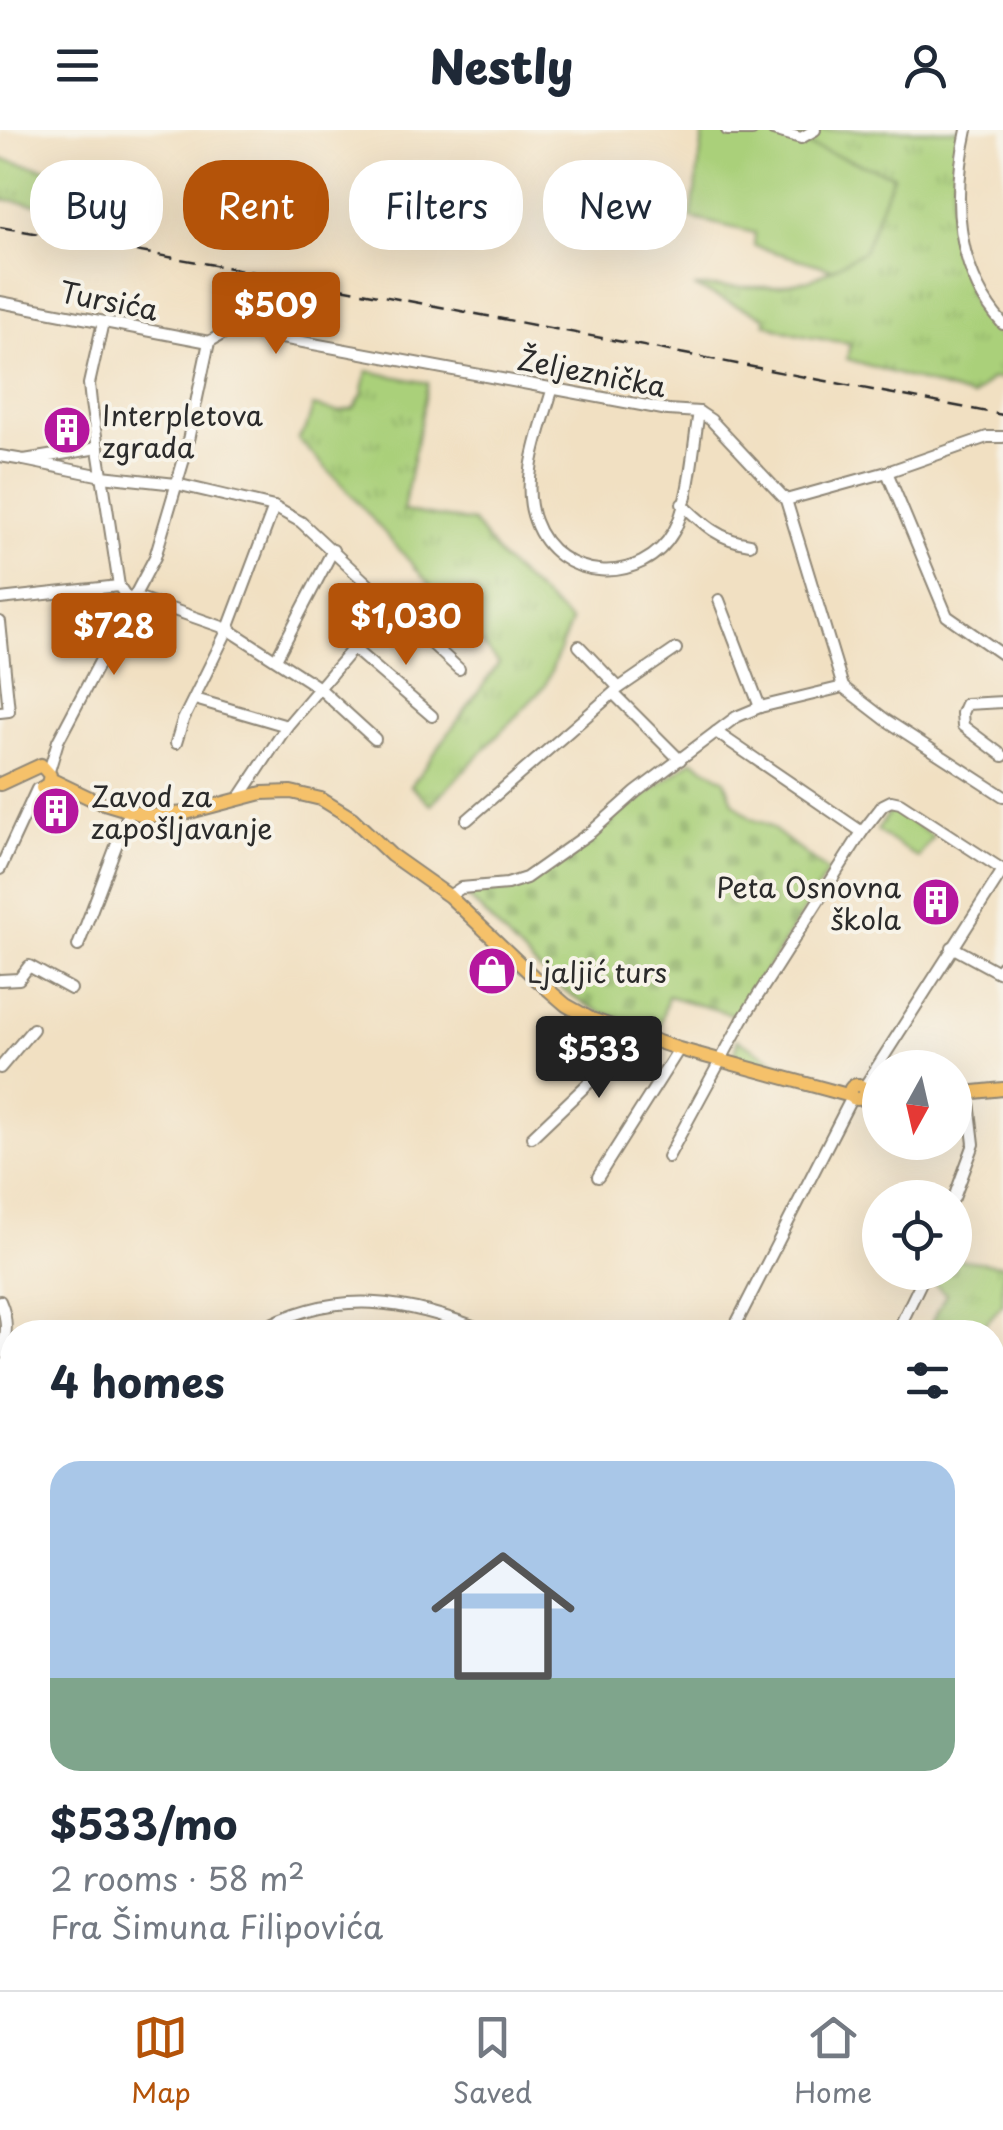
<!DOCTYPE html>
<html lang="en">
<head>
<meta charset="utf-8">
<style>
	body { margin:0; font-family:"Playpen Sans",sans-serif; background:#f2f2f3; color:#1f2937; height:100vh; display:flex; flex-direction:column; font-size:38px; white-space:nowrap }
	* { box-sizing:border-box; margin:0 }
	p { font-size:32px; color:#747a83 }
	.icon { flex:none; width:55px; height:55px; fill:none; stroke:currentColor; stroke-width:2; stroke-linecap:round; stroke-linejoin:round }
	.map { position:relative; flex:1; overflow:hidden }
	.sheet { position:absolute; left:0px; top:1190px; width:1005px; height:670px; display:flex; flex-direction:column; background:#fff; border-radius:40px 40px 0 0; box-shadow:0 10px 40px #0002 }
	.sheet>* { flex:none }
	.guide { position:absolute; left:30px; top:30px; width:945px; height:90px; display:flex; gap:20px }
	.needle { width:65px; rotate:188deg }
	.controls { position:absolute; left:862px; top:920px; display:grid; gap:20px }
	.controls a { display:grid; place-items:center; width:110px; height:110px; border-radius:50%; background:#fff; box-shadow:0 10px 40px #0002; font-size:50px }
	.price { position:absolute; translate:-50% -85px; padding:0 22px; border-radius:10px; background:#b45309; color:#fff; font-size:32px; line-height:65px; filter:drop-shadow(0 2px 5px #0008) }
	.price::after { content:''; position:absolute; left:50%; top:60px; width:30px; height:22px; margin-left:-15px; background:inherit; clip-path:polygon(0 0,100% 0,50% 100%) }
	.price.current { background:#222; color:#fff }
	ul { padding:0; list-style:none }
	li { display:grid; align-content:center; gap:20px; height:530px; padding:0 50px }
	li span { display:grid; place-items:center; height:310px; border-radius:30px; color:#555 }
	li>.icon { margin-inline-start:auto }
	span .icon { width:180px; height:180px; fill:#fffc; stroke-width:1 }
	li b { font-size:42px }
	h2 { display:flex; justify-content:space-between; align-items:center; height:120px; padding:0 50px; font-size:42px }
	.tag { padding:0 35px; border-radius:40px; background:#fff; box-shadow:0 10px 40px #0002; font-size:35px; line-height:90px }
	.tag.current { background:#b45309; color:#fff }
	header { display:flex; justify-content:space-between; align-items:center; height:130px; padding:0 50px; background:#fff; font-size:45px; font-weight:800 }
	.tab-bar { display:flex; justify-content:space-around; align-items:center; height:140px; border-top:2px solid #e0e1e3; background:#fff; font-size:28px; color:#747a83 }
	.tab-bar a { display:grid; justify-items:center; gap:5px }
	.tab-bar .current { color:#b45309 }
	.map>svg:first-child { display:block }
</style>
</head>
<body>
<header><svg class="icon" aria-label="menu" viewBox="0 0 24 24"><path d="M4 6h16M4 12h16M4 18h16"/></svg>Nestly<svg class="icon" aria-label="person" viewBox="0 0 24 24"><circle cx="12" cy="8" r="4"/><path d="M4 21q1-7 8-7t8 7"/></svg></header>
<div class="map">
<svg width="1003" height="1860" viewBox="0 0 1003 1860">
	<defs>
		<pattern id="grass-tufts" width="24" height="20" patternUnits="userSpaceOnUse" patternTransform="scale(2.5)"><rect width="24" height="20" fill="#aad07a"/><path d="M3 7l-1-3M5 7V3M7 7l1-3M15 17l-1-3M17 17v-4M19 17l1-3" fill="none" stroke="#92b36a"/></pattern>
		<pattern id="cemetery-stones" width="16" height="16" patternUnits="userSpaceOnUse" patternTransform="scale(2.5)"><rect width="16" height="16" fill="#aad07a"/><path d="M2 7V4a2 2 0 0 1 4 0v3zM10 15v-3a2 2 0 0 1 4 0v3z" fill="#92b36a"/></pattern>
	</defs>
	<rect width="100%" height="100%" fill="#f7f3e8"/>
	<filter id="ink" filterUnits="userSpaceOnUse"><feTurbulence type="fractalNoise" baseFrequency=".01" numOctaves="2"/><feDisplacementMap in="SourceGraphic" scale="20" xChannelSelector="R" yChannelSelector="G"/><feConvolveMatrix kernelMatrix="1 2 1 2 8 2 1 2 1" color-interpolation-filters="sRGB"/></filter>
	<filter id="wash" filterUnits="userSpaceOnUse"><feTurbulence type="fractalNoise" baseFrequency=".0048" numOctaves="4" result="noise"/><feDisplacementMap in="SourceGraphic" scale="40" xChannelSelector="R" yChannelSelector="G"/><feGaussianBlur stdDeviation="2.25" result="paint"/><feColorMatrix in="noise" values="0 0 0 0 0 0 0 0 0 0 0 0 0 0 0 0 0 1.4 0 .05"/><feComposite in="paint" operator="in"/></filter>
	<g filter="url(#wash)">
		<rect width="100%" height="100%" fill="#f1e0c2"/>
		<!-- grass -->
		<g fill="url(#grass-tufts)" stroke="#6a7e52" stroke-width="2.5">
			<path d="M746,0H962L952,66V100L974,174L1003,211V248L991,249L972,267L847,229L850,213C820,209 792,206 765,193V187L694,157H773L809,150L832,139L893,46L767,1L744,4Z"/>
			<path d="M0,29L98,50L93,73L37,74L0,69Z"/>
			<path d="M367,241L428,253L403,381L473,392L502,430L571,492L545,556L431,675L411,656L499,533L346,359L298,309L306,299L313,276L338,282L354,278L362,265Z"/>
			<path d="M737,909L785,937L784,940L734,926Z"/>
			<path d="M955,1129L1003,1135V1174L978,1202H927L946,1164L929,1149L932,1143L955,1142Z"/>
			<path d="M880,1848H940L926,1860H885L876,1853Z"/>
		</g>
		<!-- cemetery -->
		<path fill="url(#cemetery-stones)" stroke="#6a7e52" stroke-width="2.5" d="M693,630L725,650L733,672L751,689L767,694L828,742L738,886L668,866L660,895C648,893 634,892 621,889C557,872 510,808 464,763L510,760L524,754Z"/>
		<!-- pitch -->
		<g fill="#aad07a" stroke="#6a7e52" stroke-width="2.5">
			<path d="M704,0L744,4L767,1L893,45L864,121L832,139L754,116L755,103L691,88Z"/>
			<path d="M892,678L933,706L918,728L877,701Z"/>
		</g>
	</g>
	<g filter="url(#ink)">
		<g fill="none" stroke-linecap="round" stroke-linejoin="round">
			<!-- minor casing -->
			<g stroke="#8e8676" stroke-width="14">
				<g id="minor">
					<path d="M727,0H752"/>
					<path d="M773,0L801,8L815,0"/>
					<path d="M967,0C952,66 955,141 1003,194"/>
					<path d="M0,172L209,212"/>
					<path d="M103,192L89,254L91,273L119,456L131,474"/>
					<path d="M553,257C542,297 519,349 535,391C557,452 642,458 674,401C690,372 693,316 699,282"/>
					<path d="M0,326L24,330L98,318"/>
					<path d="M24,330L102,346L176,354L274,377L301,392L459,539"/>
					<path d="M887,342L947,486L1003,525"/>
					<path d="M786,370L887,342L987,307H1003"/>
					<path d="M682,374C704,395 720,410 750,414"/>
					<path d="M134,466L228,499L318,557L375,609"/>
					<path d="M0,469L119,456"/>
					<path d="M719,470L760,577"/>
					<path d="M0,492L9,581L0,582"/>
					<path d="M579,516L619,558"/>
					<path d="M354,519L432,586"/>
					<path d="M276,529L333,420"/>
					<path d="M614,564L680,630"/>
					<path d="M195,569L287,596"/>
					<path d="M1003,572L966,574L962,583L963,596L1003,626"/>
					<path d="M716,602L862,702"/>
					<path d="M176,613L183,590L228,499L274,377"/>
					<path d="M49,641L58,611L155,427L184,329L209,212L229,200H238L668,280L699,282L711,290L786,370L843,557L886,590L1003,666"/>
					<path d="M240,667L287,596L389,476"/>
					<path d="M467,690L619,558L676,519"/>
					<path d="M0,739L37,659"/>
					<path d="M449,766L461,758L507,754L526,748L591,702L636,662L736,587L760,577L843,557"/>
					<path d="M78,816L129,682"/>
					<path d="M952,817L998,842L1003,835"/>
					<path d="M0,850L19,849L29,836L71,859"/>
					<path d="M0,938L33,899"/>
					<path d="M863,959L1003,740"/>
					<path d="M532,1007L595,947L621,901"/>
					<path d="M668,1027L743,889L862,702L883,675L891,671L900,673L1003,740"/>
					<path d="M598,1047L679,919"/>
					<path d="M954,1068L974,1014L968,963"/>
					<path d="M0,1171C8,1189 8,1205 0,1224"/>
					<path d="M256,1202C337,1156 406,1170 489,1202"/>
					<path d="M732,1202L852,967"/>
					<path d="M897,1202L926,1142"/>
					<path d="M0,1414H12"/>
					<path d="M992,1459L1003,1452"/>
					<path d="M992,1488L1003,1502"/>
					<path d="M0,1509L12,1504"/>
					<path d="M992,1603L1003,1622"/>
					<path d="M0,1609L12,1595"/>
					<path d="M992,1673L1003,1679"/>
					<path d="M0,1706L12,1712"/>
					<path d="M0,1798L12,1776"/>
					<path d="M0,1819L12,1829"/>
					<path d="M28,1848L34,1860"/>
					<path d="M166,1848L173,1860"/>
					<path d="M384,1848L390,1860"/>
					<path d="M88,1860L91,1848"/>
					<path d="M225,1860L258,1848"/>
				</g>
			</g>
			<!-- major casing -->
			<g stroke="#8e8676" stroke-width="16">
				<g id="major">
					<path d="M50,649L94,670L147,686L186,683L262,663L291,662L321,669L352,688L391,725L449,766L537,850L566,875L591,889L679,919L851,966"/>
					<path d="M0,654L41,635L50,645L48,654L42,658"/>
					<circle cx="857" cy="962" r="7"/>
					<path d="M955,964L1003,959"/>
					<path d="M992,1629L1003,1623"/>
					<path d="M849,1848L864,1860"/>
					<path d="M458,1860L478,1848"/>
				</g>
			</g>
			<!-- minor -->
			<use href="#minor" stroke="#fff" stroke-width="10"/>
			<!-- major -->
			<use href="#major" stroke="#f5c16b" stroke-width="12"/>
			<!-- rail -->
			<path stroke="#2b2b2b" stroke-width="2.5" stroke-dasharray="15 8" stroke-linecap="butt" d="M0,97L310,152L1003,285"/>
		</g>
	</g>
	<!-- icons -->
	<defs>
		<g id="building-disc" transform="scale(2.5)"><circle r="9.5" fill="#b5179e" stroke="#f7f3e8"/><path d="M-4-6H4V6H1V3H-1V6H-4ZM-2.5-4.3h1.7v1.8h-1.7ZM.8-4.3h1.7v1.8H.8ZM-2.5-1h1.7V.8h-1.7ZM.8-1h1.7V.8H.8Z" fill="#fff"/></g>
		<g id="shop-disc" transform="scale(2.5)"><circle r="9.5" fill="#b5179e" stroke="#f7f3e8"/><path d="M-5-2.5h2.3a2.7 3.5 0 0 1 5.4 0H5L5.5 6h-11ZM-1.5-2.5h3a1.5 2.3 0 0 0-3 0Z" fill="#fff"/></g>
	</defs>
	<g fill-rule="evenodd">
		<use href="#building-disc" x="67" y="300"/>
		<use href="#building-disc" x="56" y="681"/>
		<use href="#building-disc" x="936" y="772"/>
		<use href="#shop-disc" x="492" y="841"/>
	</g>
	<g text-anchor="middle" dominant-baseline="central" stroke-width="8" stroke-linejoin="round" paint-order="stroke">
		<!-- street labels -->
		<g font-size="28" fill="#2b2b2b" stroke="#f7f3e8">
			<text transform="translate(109 170) rotate(11)">Tursića</text>
			<text transform="translate(592 242) rotate(11)">Željeznička</text>
		</g>
		<!-- poi labels -->
		<g font-size="28" fill="#2b2b2b" stroke="#f7f3e8" text-anchor="start">
			<text x="102" y="284">Interpletova<tspan x="102" dy="32">zgrada</tspan></text>
			<text x="91" y="665">Zavod za<tspan x="91" dy="32">zapošljavanje</tspan></text>
			<text x="901" y="756" text-anchor="end">Peta Osnovna<tspan x="901" dy="32">škola</tspan></text>
			<text x="527" y="841">Ljaljić turs</text>
		</g>
	</g>
</svg>
<div class="controls">
<a><svg class="needle" viewBox="-14 -14 28 28"><path d="M0-13l5 13h-10z" fill="#e53935"/><path d="M0 13l5-13h-10z" fill="#747a83"/></svg></a>
<a><svg class="icon" aria-label="locate" viewBox="0 0 24 24"><circle cx="12" cy="12" r="6"/><path d="M12 2v4M12 18v4M2 12h4M18 12h4"/></svg></a>
</div>
<b class="price" style="left:276px;top:227px">$509</b>
<b class="price" style="left:406px;top:538px">$1,030</b>
<b class="price" style="left:114px;top:548px">$728</b>
<b class="price current" style="left:599px;top:971px">$533</b>
<div class="guide">
<a class="tag">Buy</a>
<a class="tag current">Rent</a>
<a class="tag">Filters</a>
<a class="tag">New</a>
</div>
<section class="sheet">
<h2>4 homes<svg class="icon" aria-label="filters" viewBox="0 0 24 24"><path d="M4 7h16M4 17h16"/><circle cx="9" cy="7" r="2"/><circle cx="15" cy="17" r="2"/></svg></h2>
<ul>
<li><span style="background:linear-gradient(#a9c7e8 70%,#7fa58c 0)"><svg class="icon" aria-label="home" viewBox="0 0 24 24"><path d="M3 11l9-7 9 7M6 9v11h12V9"/></svg></span><div><b>$533/mo</b><p>2 rooms · 58 m²</p><p>Fra Šimuna Filipovića</p></div></li>
</ul>
</section>
</div>
<nav class="tab-bar">
<a class="current"><svg class="icon" aria-label="map" viewBox="0 0 24 24"><path d="M3 6l6-2 6 2 6-2v14l-6 2-6-2-6 2zM9 4v14M15 6v14"/></svg>Map</a>
<a><svg class="icon" aria-label="saved" viewBox="0 0 24 24"><path d="M7 4h10v16l-5-4-5 4z"/></svg>Saved</a>
<a><svg class="icon" aria-label="home" viewBox="0 0 24 24"><path d="M3 11l9-7 9 7M6 9v11h12V9"/></svg>Home</a>
</nav>
</body>
</html>
